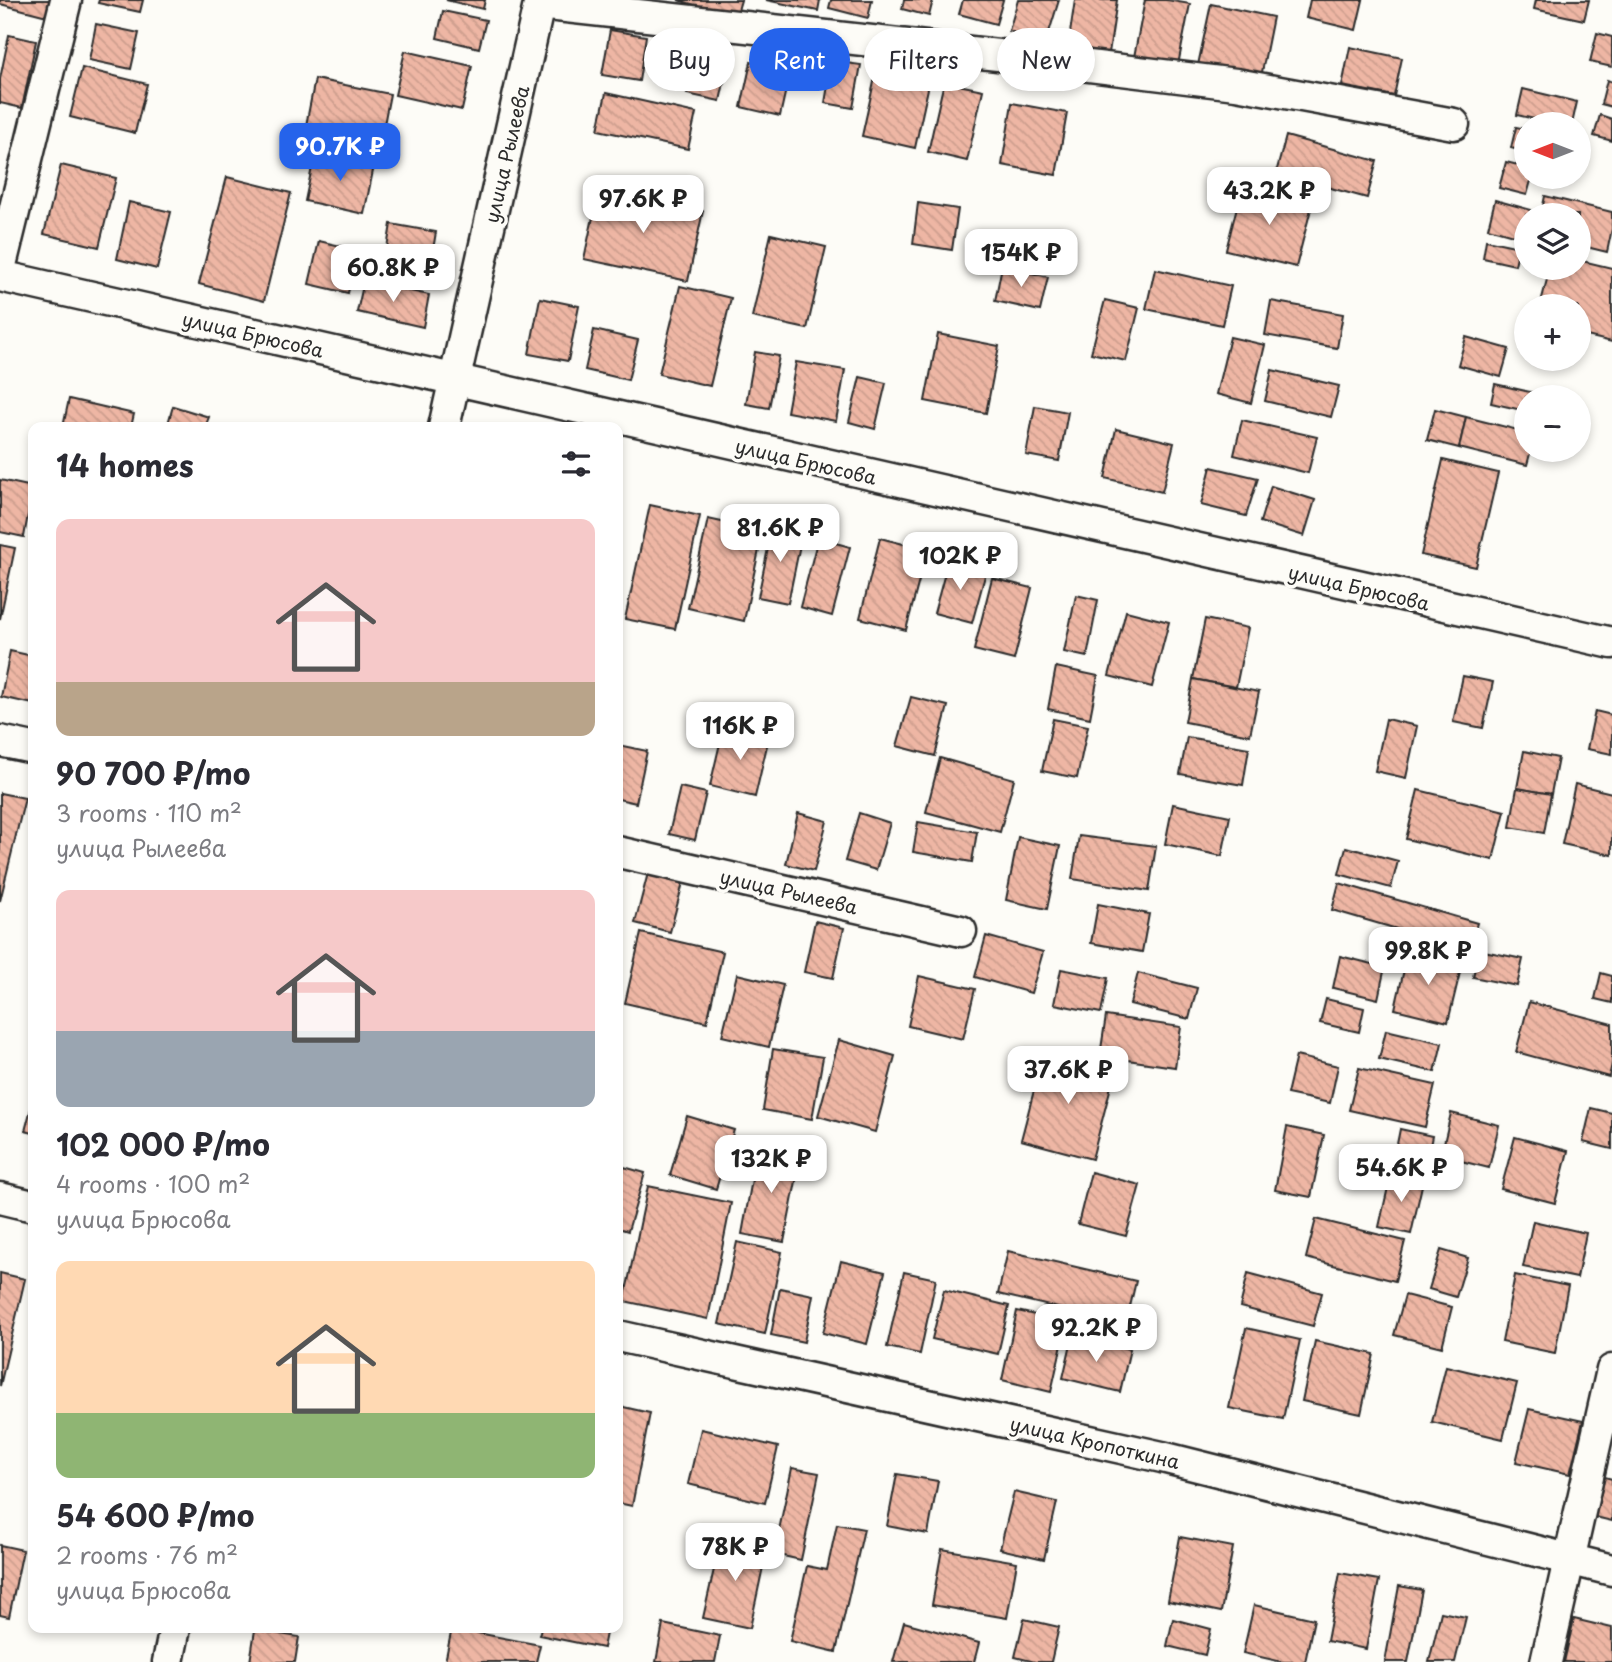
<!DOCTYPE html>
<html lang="en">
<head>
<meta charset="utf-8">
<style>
	body { margin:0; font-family:"Playpen Sans",sans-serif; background:#f2f2f3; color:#2b2b33; height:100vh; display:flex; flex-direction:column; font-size:26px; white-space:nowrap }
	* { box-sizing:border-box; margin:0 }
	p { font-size:23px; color:#7c7c81 }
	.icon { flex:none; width:38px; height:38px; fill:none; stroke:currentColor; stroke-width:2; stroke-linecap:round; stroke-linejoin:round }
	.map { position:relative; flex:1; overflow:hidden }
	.details { position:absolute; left:28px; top:422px; width:595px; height:1211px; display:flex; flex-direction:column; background:#fff; border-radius:14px; box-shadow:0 4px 10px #0003 }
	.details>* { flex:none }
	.hud { position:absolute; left:644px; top:28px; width:665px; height:63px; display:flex; gap:14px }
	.needle { width:46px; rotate:270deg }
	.fabs { position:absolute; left:1514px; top:112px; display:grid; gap:14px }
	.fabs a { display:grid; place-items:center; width:77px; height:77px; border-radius:50%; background:#fff; box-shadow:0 4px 10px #0003; font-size:35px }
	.price { position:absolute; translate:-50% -60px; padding:0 16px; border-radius:14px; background:#fff; color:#222; font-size:23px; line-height:46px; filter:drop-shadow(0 2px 4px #0008) }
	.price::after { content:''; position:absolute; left:50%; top:42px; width:21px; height:16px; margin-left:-10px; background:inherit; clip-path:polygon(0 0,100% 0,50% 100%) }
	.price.current { background:#2563eb; color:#fff }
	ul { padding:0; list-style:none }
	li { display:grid; align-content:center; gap:14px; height:371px; padding:0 28px }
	li span { display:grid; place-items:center; height:217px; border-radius:14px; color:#555 }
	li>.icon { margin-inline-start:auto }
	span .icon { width:126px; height:126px; fill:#fffc; stroke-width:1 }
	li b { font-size:30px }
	h2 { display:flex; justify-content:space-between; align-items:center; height:84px; padding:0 28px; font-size:30px }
	.pill { padding:0 24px; border-radius:32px; background:#fff; box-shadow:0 4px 10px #0003; font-size:24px; line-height:63px }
	.pill.current { background:#2563eb; color:#fff }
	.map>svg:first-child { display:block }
</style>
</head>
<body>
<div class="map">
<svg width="1612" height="1662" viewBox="0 0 1612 1662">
	<defs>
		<pattern id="building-back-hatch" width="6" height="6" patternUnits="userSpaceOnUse" patternTransform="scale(1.75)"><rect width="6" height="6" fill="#eeb6a4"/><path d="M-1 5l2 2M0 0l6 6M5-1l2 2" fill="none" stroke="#cc9d8d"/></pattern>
	</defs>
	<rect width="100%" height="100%" fill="#fdfcf7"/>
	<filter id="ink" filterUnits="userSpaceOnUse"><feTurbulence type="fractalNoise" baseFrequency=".0143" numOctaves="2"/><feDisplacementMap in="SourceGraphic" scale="14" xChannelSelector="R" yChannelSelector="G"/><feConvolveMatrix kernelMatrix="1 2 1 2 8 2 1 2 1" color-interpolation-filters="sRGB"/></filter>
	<g filter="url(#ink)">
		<!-- building -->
		<g fill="url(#building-back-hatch)" stroke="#2b2b2b" stroke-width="2">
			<path d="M0,0H51L47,16L0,4Z"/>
			<path d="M99,0H143L140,12L98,3Z"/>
			<path d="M446,0H485L483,9Z"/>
			<path d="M678,0H741L736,17Z"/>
			<path d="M766,0H820L818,11Z"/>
			<path d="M831,0H872L868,18L829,8Z"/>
			<path d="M904,0H933L929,16L902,9Z"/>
			<path d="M963,0H1003L996,24L959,14Z"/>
			<path d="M1018,0H1059L1046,42L1009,31Z"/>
			<path d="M1075,0H1117L1109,53L1068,46Z"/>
			<path d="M1145,0H1167L1190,4L1178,65L1134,57Z"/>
			<path d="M1310,0H1363L1356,30L1306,18Z"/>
			<path d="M1536,0H1589L1584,20L1534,9Z"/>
			<path d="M1211,4L1273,17L1261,77L1198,65Z"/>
			<path d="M443,11L486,20L479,48L437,38Z"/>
			<path d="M96,24L139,33L131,69L89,60Z"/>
			<path d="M610,30L646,36L639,81L602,75Z"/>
			<path d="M1597,33L1612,37V67L1590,62Z"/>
			<path d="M9,35L36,41L22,108L0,103V79Z"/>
			<path d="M1350,47L1402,58L1394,96L1342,86Z"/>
			<path d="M405,51L472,66L462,110L395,95Z"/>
			<path d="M694,61L727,69L720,101L687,94Z"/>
			<path d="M832,61L861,65L853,108L825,103Z"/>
			<path d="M751,62L790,71L780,116L741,107Z"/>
			<path d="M82,68L147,84L135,133L70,117Z"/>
			<path d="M876,73L929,84L915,148L862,136Z"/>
			<path d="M315,79L390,94L378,155L303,141Z"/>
			<path d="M1607,80L1612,82V107L1601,104Z"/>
			<path d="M944,82L983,90L967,161L928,152Z"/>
			<path d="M1523,89L1577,102L1572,124H1556L1517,115Z"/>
			<path d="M606,93L696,113L688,149L598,130Z"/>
			<path d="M1012,103L1067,113L1056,175L1002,165Z"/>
			<path d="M1600,115L1612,119V141L1594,136Z"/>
			<path d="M1516,127L1526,129V152L1511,148Z"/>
			<path d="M1286,136L1377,161L1367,198L1276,173Z"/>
			<path d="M315,153L374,166L364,214L305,201Z"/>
			<path d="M1506,162L1526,167V177H1532L1527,195L1499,188Z"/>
			<path d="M61,165L116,178L99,247L44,234Z"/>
			<path d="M227,177L291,193L264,301L199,284Z"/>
			<path d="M1242,187L1312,205L1296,267L1226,250Z"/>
			<path d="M599,189L703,211L688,281L584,259Z"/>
			<path d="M1545,196L1612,212V229L1607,252L1578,245V215H1541Z"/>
			<path d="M1495,200L1531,210L1530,215H1526V230L1524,238L1488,228Z"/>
			<path d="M129,202L171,212L157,269L117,259Z"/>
			<path d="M918,203L958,209L952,250L913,244Z"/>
			<path d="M391,224L436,232L429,273L384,266Z"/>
			<path d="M771,234L826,247L807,329L752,317Z"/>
			<path d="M1486,240L1519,247L1515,265L1483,258Z"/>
			<path d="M319,241L358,250L348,293L309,284Z"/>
			<path d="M1578,260L1612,268V342L1578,334V306H1540L1550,268H1578Z"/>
			<path d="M1002,266L1048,277L1040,311L995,301Z"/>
			<path d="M1155,269L1231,286L1222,325L1146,309Z"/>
			<path d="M364,281L429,295L423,327L357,312Z"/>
			<path d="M680,286L731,298L710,386L659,374Z"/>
			<path d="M540,298L579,306L568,361L529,354Z"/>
			<path d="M1105,300L1139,308L1126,361L1091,353Z"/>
			<path d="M1271,301L1343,314L1337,348L1265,335Z"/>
			<path d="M594,330L638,340L628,380L585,370Z"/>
			<path d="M938,334L999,346L986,413L925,401Z"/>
			<path d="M1230,337L1265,345L1251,403L1216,394Z"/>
			<path d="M1466,337L1509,349L1501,377L1458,365Z"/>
			<path d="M755,352L779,356L769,408L746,404Z"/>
			<path d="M796,362L845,370L836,421L787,412Z"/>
			<path d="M1272,370L1339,386L1331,417L1265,401Z"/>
			<path d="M860,377L886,383L875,429L849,422Z"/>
			<path d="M1495,384L1552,397H1526V411L1491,403Z"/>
			<path d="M69,399L134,414L131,427H63Z"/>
			<path d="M173,406L209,417L205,427H167Z"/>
			<path d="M1035,406L1068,412L1059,461L1026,455Z"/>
			<path d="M1435,409L1466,417L1459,448L1427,440Z"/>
			<path d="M1466,417L1526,432V450H1531L1527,465L1459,448Z"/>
			<path d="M1242,420L1317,437L1308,473L1234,455Z"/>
			<path d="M1116,429L1174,443L1162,492L1105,478Z"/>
			<path d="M1443,460L1498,473L1476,567L1421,555Z"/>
			<path d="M1211,467L1258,478L1246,516L1201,505Z"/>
			<path d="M0,480L33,487L24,537L0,532Z"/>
			<path d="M1271,486L1315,500L1304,536L1260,522Z"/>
			<path d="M650,505L700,516L675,629L625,619Z"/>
			<path d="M708,519L763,531L744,621L688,608Z"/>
			<path d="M773,524L803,530L788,603L758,597Z"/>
			<path d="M818,538L850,547L832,616L800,607Z"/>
			<path d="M880,538L927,550L906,630L860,618Z"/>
			<path d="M0,545L15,548L0,619Z"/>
			<path d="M948,562L986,572L972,623L934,613Z"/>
			<path d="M992,578L1032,588L1014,660L974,650Z"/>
			<path d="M1076,595L1098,600L1087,657L1064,652Z"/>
			<path d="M1126,611L1169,622L1152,687L1109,676Z"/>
			<path d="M1205,619L1248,628L1236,687L1193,679Z"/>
			<path d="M10,651L33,656V704L1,697Z"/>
			<path d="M1056,667L1098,676L1090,718L1048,709Z"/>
			<path d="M1463,676L1493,682L1483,728L1453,722Z"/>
			<path d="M1193,679L1259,692L1250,735L1185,722Z"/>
			<path d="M911,697L948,706L935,756L897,746Z"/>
			<path d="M1595,711L1612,715V754L1587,749Z"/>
			<path d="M1053,719L1088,726L1077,778L1042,771Z"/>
			<path d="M1386,719L1417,726L1406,778L1375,771Z"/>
			<path d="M724,726L769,737L755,797L710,786Z"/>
			<path d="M1187,737L1249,748L1243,785L1180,774Z"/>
			<path d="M618,745L647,751L636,803L618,799Z"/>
			<path d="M1524,751L1558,758L1551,794L1517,788Z"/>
			<path d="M940,758L1014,779L1000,832L926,812Z"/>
			<path d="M1575,784L1612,793V855L1562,844Z"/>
			<path d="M680,787L706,793L695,840L669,834Z"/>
			<path d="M1517,788L1551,794L1544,833L1510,827Z"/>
			<path d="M1418,790L1505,811L1493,860L1406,839Z"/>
			<path d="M0,793L25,798L0,901Z"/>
			<path d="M1173,804L1230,816L1222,856L1165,844Z"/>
			<path d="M798,813L827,821L814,871L786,864Z"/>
			<path d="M859,813L890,823L876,870L845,861Z"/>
			<path d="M918,822L977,832L972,862L913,852Z"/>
			<path d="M1079,836L1156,846L1149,891L1072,879Z"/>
			<path d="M1018,837L1060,846L1047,909L1006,900Z"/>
			<path d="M1346,847L1398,861L1391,888L1339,874Z"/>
			<path d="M649,869L684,879L670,932L635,923Z"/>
			<path d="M1339,883L1477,923L1469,950L1332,910Z"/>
			<path d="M1098,904L1149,914L1142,952L1091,943Z"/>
			<path d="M815,921L844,928L833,978L804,972Z"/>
			<path d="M641,933L723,952L707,1022L625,1003Z"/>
			<path d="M986,936L1043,952L1031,993L975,977Z"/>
			<path d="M1479,950L1523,959L1517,986L1473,977Z"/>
			<path d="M1408,952L1462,964L1448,1022L1395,1009Z"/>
			<path d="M1340,956L1385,967L1378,999L1333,988Z"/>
			<path d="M1061,969L1108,978L1101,1013L1054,1004Z"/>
			<path d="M1138,973L1197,988L1189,1019L1130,1004Z"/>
			<path d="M1601,973L1612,976V1003L1595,999Z"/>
			<path d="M737,974L783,985L769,1047L722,1036Z"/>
			<path d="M919,976L975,989L963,1039L908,1026Z"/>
			<path d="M1326,999L1364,1008L1359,1032L1320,1023Z"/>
			<path d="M1529,1002L1612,1024V1064L1609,1077L1516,1052Z"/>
			<path d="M1106,1016L1181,1027L1175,1067L1100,1056Z"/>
			<path d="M1386,1030L1442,1043L1435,1072L1379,1059Z"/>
			<path d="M839,1040L895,1056L875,1132L818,1116Z"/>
			<path d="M773,1049L823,1057L812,1119L763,1110Z"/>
			<path d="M1044,1052L1115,1071L1092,1159L1021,1140Z"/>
			<path d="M1296,1056L1338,1066L1330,1103L1287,1094Z"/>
			<path d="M1359,1068L1435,1085L1425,1127L1349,1110Z"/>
			<path d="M33,1101V1133L25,1131Z"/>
			<path d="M1591,1108L1612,1113V1149L1583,1142Z"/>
			<path d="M1451,1113L1499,1125L1489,1168L1441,1156Z"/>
			<path d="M687,1116L734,1130L716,1189L670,1175Z"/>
			<path d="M1287,1127L1324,1135L1311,1197L1275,1190Z"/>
			<path d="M1400,1129L1432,1136L1423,1181L1391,1174Z"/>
			<path d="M1515,1137L1568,1151L1555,1203L1501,1189Z"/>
			<path d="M758,1147L801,1156L784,1242L742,1234Z"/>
			<path d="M624,1167L645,1173L628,1231L618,1228V1190Z"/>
			<path d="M1091,1172L1140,1185L1126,1236L1078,1224Z"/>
			<path d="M1391,1174L1423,1181L1411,1234L1379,1227Z"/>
			<path d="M648,1186L731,1203L708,1319L624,1301Z"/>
			<path d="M1316,1219L1405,1241L1395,1281L1306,1258Z"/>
			<path d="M1533,1221L1586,1233L1577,1278L1523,1267Z"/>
			<path d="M737,1242L782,1252L765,1334L719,1324Z"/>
			<path d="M1441,1250L1468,1258L1456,1297L1429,1289Z"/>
			<path d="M1008,1251L1136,1281L1126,1324L998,1294Z"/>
			<path d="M841,1261L885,1272L867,1344L823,1333Z"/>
			<path d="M904,1272L936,1279L920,1354L887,1347Z"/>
			<path d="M0,1273L25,1279L0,1386Z"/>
			<path d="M1248,1273L1322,1293L1313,1326L1240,1307Z"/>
			<path d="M1515,1275L1568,1286L1555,1353L1502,1342Z"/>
			<path d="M780,1288L813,1295L804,1342L771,1335Z"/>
			<path d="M944,1290L1009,1306L998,1354L932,1339Z"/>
			<path d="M1405,1295L1452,1307L1442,1347L1394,1335Z"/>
			<path d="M1017,1311L1067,1322L1051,1392L1002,1380Z"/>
			<path d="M1246,1328L1300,1340L1283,1419L1229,1408Z"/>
			<path d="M1073,1335L1130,1349L1120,1392L1063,1378Z"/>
			<path d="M1315,1341L1374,1354L1361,1414L1302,1401Z"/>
			<path d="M1446,1366L1517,1383L1503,1439L1432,1422Z"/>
			<path d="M619,1406L650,1413L632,1506L618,1503Z"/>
			<path d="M1529,1409L1583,1421L1570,1474L1516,1462Z"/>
			<path d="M701,1429L778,1447L765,1503L688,1484Z"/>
			<path d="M792,1468L819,1473L801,1560L774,1554Z"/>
			<path d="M897,1474L938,1481L928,1534L887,1526Z"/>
			<path d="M1605,1477L1612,1479V1521L1595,1517Z"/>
			<path d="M1014,1492L1057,1502L1044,1559L1000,1549Z"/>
			<path d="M837,1524L864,1529L836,1652L790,1641L807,1566L827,1570Z"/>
			<path d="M1180,1537L1233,1547L1221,1612L1168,1601Z"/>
			<path d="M721,1538L767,1548L750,1628L703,1618Z"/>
			<path d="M0,1545L23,1550L9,1617L0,1615Z"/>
			<path d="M942,1549L1017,1562L1007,1618L932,1605Z"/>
			<path d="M1340,1573L1379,1580L1366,1649L1327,1641Z"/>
			<path d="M1399,1586L1422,1590L1408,1662H1385Z"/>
			<path d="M1254,1605L1314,1619L1305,1662H1282L1243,1653Z"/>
			<path d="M1441,1612L1466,1617L1455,1662H1429Z"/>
			<path d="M1024,1619L1059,1627L1051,1662H1035L1015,1657Z"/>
			<path d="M1173,1619L1211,1629L1205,1655L1167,1646Z"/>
			<path d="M1574,1619L1612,1628V1662H1564Z"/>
			<path d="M904,1622L979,1643L974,1662H893Z"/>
			<path d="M663,1624L720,1636L715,1662H656Z"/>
			<path d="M452,1628L540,1645L536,1662H445Z"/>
			<path d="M541,1628H607L603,1648L539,1635Z"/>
			<path d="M255,1630L299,1637L295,1662H250Z"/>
		</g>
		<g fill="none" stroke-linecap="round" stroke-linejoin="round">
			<!-- street casing -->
			<g stroke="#2b2b2b" stroke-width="35">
				<g id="street">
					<path d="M539,4L1007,56L1236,84L1454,124"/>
					<path d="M0,269L66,0"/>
					<path d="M0,276L1612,643"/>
					<path d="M444,427L540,0"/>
					<path d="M0,741L33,748"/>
					<path d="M618,852L961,931"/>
					<path d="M0,1198L33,1206"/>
					<path d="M618,1336L1162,1457L1612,1570"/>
					<path d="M168,1662L175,1628"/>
					<path d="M1546,1662L1612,1370"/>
				</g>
			</g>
			<!-- street -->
			<use href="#street" stroke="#fdfcf7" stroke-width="30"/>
		</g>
	</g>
	<g text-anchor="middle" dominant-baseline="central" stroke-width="7" stroke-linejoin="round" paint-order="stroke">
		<!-- street labels -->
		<g font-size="19" fill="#2b2b2b" stroke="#fdfcf7">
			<text transform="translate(506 154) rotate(-77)">улица Рылеева</text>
			<text transform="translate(253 334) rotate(13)">улица Брюсова</text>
			<text transform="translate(806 461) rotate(13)">улица Брюсова</text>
			<text transform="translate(1359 587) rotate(13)">улица Брюсова</text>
			<text transform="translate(789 891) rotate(13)">улица Рылеева</text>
			<text transform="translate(1095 1442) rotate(13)">улица Кропоткина</text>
		</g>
	</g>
</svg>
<div class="fabs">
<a><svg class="needle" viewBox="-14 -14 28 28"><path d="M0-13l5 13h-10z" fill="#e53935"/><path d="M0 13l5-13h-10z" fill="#7c7c81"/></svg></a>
<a><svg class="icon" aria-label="layers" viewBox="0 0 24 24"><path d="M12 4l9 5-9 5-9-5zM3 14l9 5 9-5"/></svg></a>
<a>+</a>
<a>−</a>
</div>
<b class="price current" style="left:340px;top:183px">90.7K ₽</b>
<b class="price" style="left:1269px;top:227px">43.2K ₽</b>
<b class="price" style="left:643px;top:235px">97.6K ₽</b>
<b class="price" style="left:1021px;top:289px">154K ₽</b>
<b class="price" style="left:393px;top:304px">60.8K ₽</b>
<b class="price" style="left:780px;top:564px">81.6K ₽</b>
<b class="price" style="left:960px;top:592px">102K ₽</b>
<b class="price" style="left:740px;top:762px">116K ₽</b>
<b class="price" style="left:1428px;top:987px">99.8K ₽</b>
<b class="price" style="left:1068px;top:1106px">37.6K ₽</b>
<b class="price" style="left:771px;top:1195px">132K ₽</b>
<b class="price" style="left:1401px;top:1204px">54.6K ₽</b>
<b class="price" style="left:1096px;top:1364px">92.2K ₽</b>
<b class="price" style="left:735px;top:1583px">78K ₽</b>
<div class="hud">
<a class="pill">Buy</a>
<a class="pill current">Rent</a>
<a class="pill">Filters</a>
<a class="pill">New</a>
</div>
<section class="details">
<h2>14 homes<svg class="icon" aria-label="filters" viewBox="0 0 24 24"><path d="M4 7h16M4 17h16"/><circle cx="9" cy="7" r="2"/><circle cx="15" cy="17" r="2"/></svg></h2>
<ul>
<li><span style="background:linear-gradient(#f6c9c9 75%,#b9a48a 0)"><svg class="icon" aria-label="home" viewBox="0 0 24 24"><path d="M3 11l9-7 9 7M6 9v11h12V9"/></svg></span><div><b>90 700 ₽/mo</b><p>3 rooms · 110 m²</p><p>улица Рылеева</p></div></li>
<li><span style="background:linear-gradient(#f6c9c9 65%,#9aa5b1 0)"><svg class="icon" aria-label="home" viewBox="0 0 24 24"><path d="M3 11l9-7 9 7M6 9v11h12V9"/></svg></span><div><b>102 000 ₽/mo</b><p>4 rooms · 100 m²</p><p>улица Брюсова</p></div></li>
<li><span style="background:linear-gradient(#ffd9b3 70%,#8fb573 0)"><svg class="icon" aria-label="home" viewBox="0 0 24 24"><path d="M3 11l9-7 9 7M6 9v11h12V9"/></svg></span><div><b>54 600 ₽/mo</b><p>2 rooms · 76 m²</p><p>улица Брюсова</p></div></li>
</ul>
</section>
</div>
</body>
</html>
